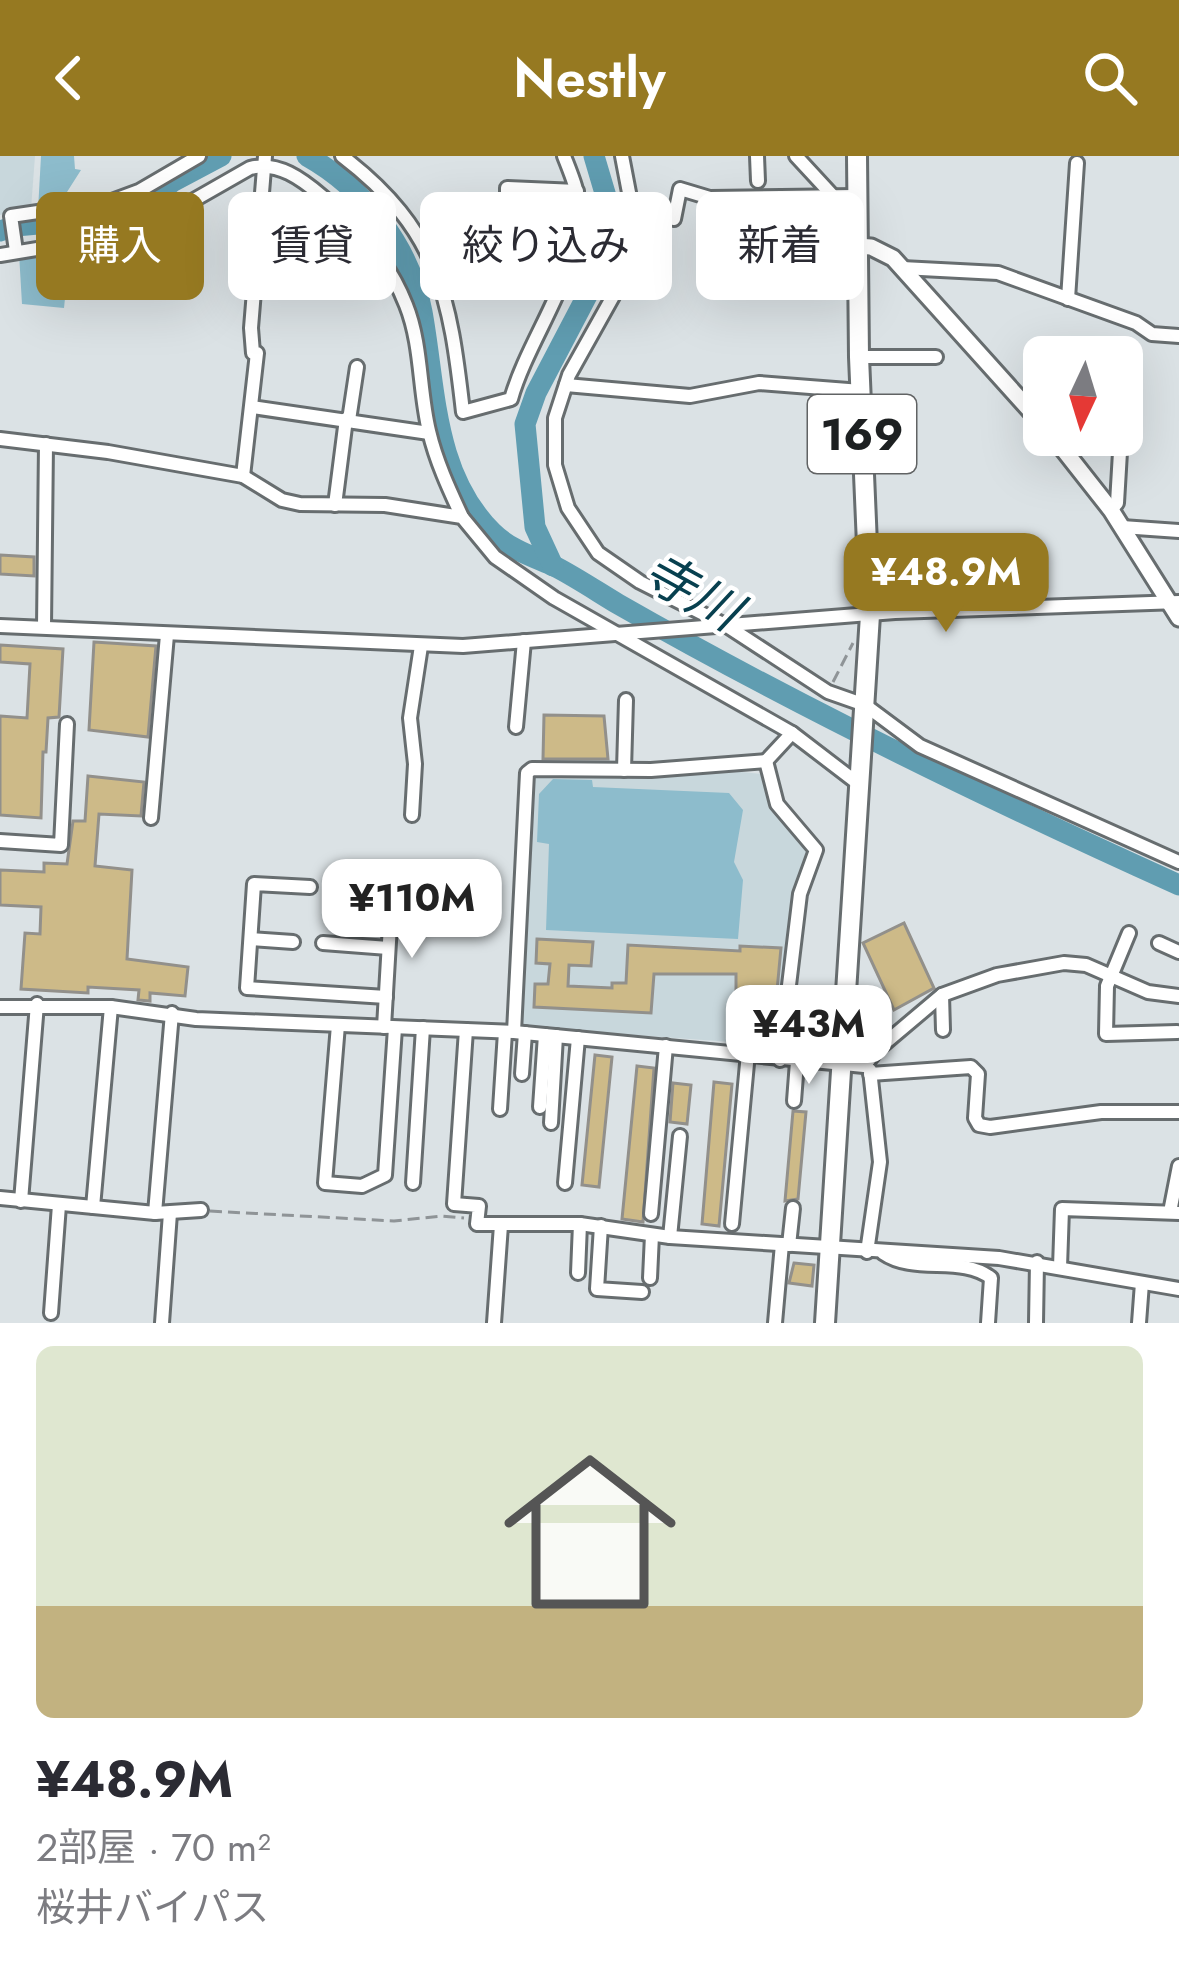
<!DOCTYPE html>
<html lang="ja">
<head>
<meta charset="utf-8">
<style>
	body { margin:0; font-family:Jost,"Noto Sans JP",sans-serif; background:#f7f7f7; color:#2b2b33; height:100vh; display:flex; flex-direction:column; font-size:45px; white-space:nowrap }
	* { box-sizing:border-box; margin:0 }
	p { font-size:39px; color:#7c7c81 }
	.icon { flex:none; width:66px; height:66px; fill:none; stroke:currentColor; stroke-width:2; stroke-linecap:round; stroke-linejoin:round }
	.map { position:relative; height:1167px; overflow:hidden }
	.panel { display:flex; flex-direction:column; background:#fff; flex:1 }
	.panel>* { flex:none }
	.banner { position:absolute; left:36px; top:36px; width:1107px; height:108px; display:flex; gap:24px }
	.needle { width:78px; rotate:184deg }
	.fabs { position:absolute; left:1023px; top:180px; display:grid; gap:24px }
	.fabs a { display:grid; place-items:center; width:120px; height:120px; border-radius:18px; background:#fff; box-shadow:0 12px 48px #0002; font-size:60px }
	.price { position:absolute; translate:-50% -102px; padding:0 27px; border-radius:24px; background:#fff; color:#222; font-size:39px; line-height:78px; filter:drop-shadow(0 3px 6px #0008) }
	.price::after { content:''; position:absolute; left:50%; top:72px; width:36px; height:27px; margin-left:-18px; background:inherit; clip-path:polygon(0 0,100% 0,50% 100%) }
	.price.current { background:#967921; color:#fff }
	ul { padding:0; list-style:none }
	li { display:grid; align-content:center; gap:24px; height:636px; padding:0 36px }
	li span { display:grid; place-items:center; height:372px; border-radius:18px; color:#555 }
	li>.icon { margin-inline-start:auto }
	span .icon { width:216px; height:216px; fill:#fffc; stroke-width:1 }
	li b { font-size:51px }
	.pill { padding:0 42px; border-radius:18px; background:#fff; box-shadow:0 12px 48px #0002; font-size:42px; line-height:108px }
	.pill.current { background:#967921; color:#fff }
	header { display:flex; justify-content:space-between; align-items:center; height:156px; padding:0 36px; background:#967921; color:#fff; font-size:54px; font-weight:600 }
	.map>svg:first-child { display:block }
</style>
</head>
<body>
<header><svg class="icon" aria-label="back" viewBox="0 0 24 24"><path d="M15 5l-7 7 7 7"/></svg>Nestly<svg class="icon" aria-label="search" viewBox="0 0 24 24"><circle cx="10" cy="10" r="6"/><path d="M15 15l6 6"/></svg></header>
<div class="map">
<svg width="1179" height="1167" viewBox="0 0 1179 1167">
	<rect width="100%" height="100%" fill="#dbe2e5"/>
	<!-- built -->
	<g fill="#c8d7dc">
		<path d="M0,0H35L31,53L0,59Z"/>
		<path d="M705,612L761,618L773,651L805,691L807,701L777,891L771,894L746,887L520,871L532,624L538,619L650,618Z"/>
	</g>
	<!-- green -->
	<g fill="#8dbccc">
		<path d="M41,0H74L75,13L81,14L60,47L38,54Z"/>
		<path d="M61,91L59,106L68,114L64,152L22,148L19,97Z"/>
		<path d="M553,623L592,624L593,631L729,637L743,654L734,706L743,724L738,783L546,774L549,688L537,686L539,638Z"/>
	</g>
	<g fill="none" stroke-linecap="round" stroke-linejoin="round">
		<!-- river -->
		<g stroke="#609db1" stroke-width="21">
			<path d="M307,0C364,32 410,91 422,156C436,233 433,317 492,376C510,394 534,401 556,411C577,422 598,436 618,448C800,552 988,643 1179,729"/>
			<path d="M0,75L16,70L115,61L140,52L172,26L221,0"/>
			<path d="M553,410L535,371L525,268L536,237L602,111L610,54L594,0"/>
		</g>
	</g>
	<!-- building -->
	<g fill="#cdba88" stroke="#92908b" stroke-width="3">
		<path d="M0,399L34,401V420L0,418Z"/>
		<path d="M94,486L156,490L148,581L89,574Z"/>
		<path d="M0,489L63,493L59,561L48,562L46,596H43L41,662L0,659V560L27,562L30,508L0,506Z"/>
		<path d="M544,559L604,560L608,603H543Z"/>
		<path d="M88,620L144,626L141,660L99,658L95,710L132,714L127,803L188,811L185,840L150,837V845L138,844L139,834L88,831V837L21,833L25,777L40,778L41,751L0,749V714L44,716V707L67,708L73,665H85Z"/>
		<path d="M904,767L934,832L894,854L863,787Z"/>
		<path d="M537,783L593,786L591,810L569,809L568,830L612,832V827H626L628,789L740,795V790L781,792L774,867L736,865V818H654L651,857L534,851L535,828H548L550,808L536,807Z"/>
		<path d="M595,899L612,901L599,1031L582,1029Z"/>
		<path d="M637,910L654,912L643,1066L622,1063Z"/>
		<path d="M714,926L732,928L719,1070L702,1068Z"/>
		<path d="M673,927L691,929L687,968L670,966Z"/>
		<path d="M793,955L806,956L798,1043L785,1045Z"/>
		<path d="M794,1107L814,1109L812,1130L789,1127Z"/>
	</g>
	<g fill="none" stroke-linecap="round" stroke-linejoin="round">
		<!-- minor casing -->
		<g stroke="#676d6f" stroke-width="18">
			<g id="minor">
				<path d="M342,0C439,74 450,141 463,256L511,243C528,183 580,117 579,55C579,36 571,18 564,0"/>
				<path d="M622,0L631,47L626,117L569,219L555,262V309L568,352L598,397L640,426L727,470L828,536L865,549L920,590L1179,706"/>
				<path d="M757,0L758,25"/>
				<path d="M796,0L833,40"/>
				<path d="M674,63L680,33L710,42L856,40"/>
				<path d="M16,95L11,60L112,45L139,35L199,0"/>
				<path d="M574,97L507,95V32L577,35"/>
				<path d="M0,99L122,79L152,68L250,12C278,5 302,23 323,41C358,71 389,105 406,149C422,189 419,234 429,275C436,305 449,333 462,361"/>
				<path d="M902,112L998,117L1136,167L1152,178L1179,180"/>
				<path d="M1068,143L1077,7"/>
				<path d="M859,201H936"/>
				<path d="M566,229L690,240L759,227L861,235"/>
				<path d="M252,251L429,277"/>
				<path d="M349,264L357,211"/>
				<path d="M0,283L108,296L243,320L282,344L300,348L385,349L462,361L495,401L554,442L792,577L766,605"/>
				<path d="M243,320L257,197H253L251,172L265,0"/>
				<path d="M335,349L346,263"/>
				<path d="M1111,354L1117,347L1121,279"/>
				<path d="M1122,371L1179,375"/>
				<path d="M0,470L463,490L895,456L1179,446"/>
				<path d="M44,471L46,288"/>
				<path d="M516,571L524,485"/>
				<path d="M792,577L860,629"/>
				<path d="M624,614L626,544"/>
				<path d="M412,659L415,608L410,562L421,490"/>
				<path d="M151,662L167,479"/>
				<path d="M0,685L61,689L67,568"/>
				<path d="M310,731L254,728L247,832L386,841"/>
				<path d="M336,732L392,735L384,871"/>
				<path d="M1129,777L1107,830L1106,878L1177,876"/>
				<path d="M251,783L293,786"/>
				<path d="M323,787L388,792"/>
				<path d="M1159,787L1179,796"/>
				<path d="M942,839L943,874"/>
				<path d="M0,851H111L196,863L514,876L864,910L878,893L942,839L997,819L1064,807L1086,809L1148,836L1179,840"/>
				<path d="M338,869L325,1027L362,1030L385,1019L395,872"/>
				<path d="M466,874L454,1048L479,1050L477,1068H580L670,1081L999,1102L1179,1133"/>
				<path d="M514,876L527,617L532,613L651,614L766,605L777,648L816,694L800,738L780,904"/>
				<path d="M522,918L525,877"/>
				<path d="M870,918L971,911L978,918L975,962L979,969L990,971L1101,956H1179"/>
				<path d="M794,945L797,906"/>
				<path d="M540,951L545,879"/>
				<path d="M500,953L505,876"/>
				<path d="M551,967L556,880"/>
				<path d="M413,1027L423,872"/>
				<path d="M565,1027L578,882"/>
				<path d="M0,1042L155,1057L201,1054"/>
				<path d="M21,1045L37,848"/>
				<path d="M93,1051L111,851"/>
				<path d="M1170,1056L1179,1010"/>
				<path d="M155,1057L172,857"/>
				<path d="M651,1058L666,890"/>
				<path d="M732,1068L748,897"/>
				<path d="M601,1070L597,1133L642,1136"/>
				<path d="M670,1081L680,980"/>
				<path d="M789,1089L793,1052"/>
				<path d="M867,1096L880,1006L870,914"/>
				<path d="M883,1097C915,1119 961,1099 991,1122L988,1167"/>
				<path d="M1060,1111L1062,1053L1179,1057"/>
				<path d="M578,1117L580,1068"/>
				<path d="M650,1122L652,1079"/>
				<path d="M51,1157L59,1049"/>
				<path d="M162,1167L170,1057"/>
				<path d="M494,1167L501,1069"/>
				<path d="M775,1167L782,1088"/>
				<path d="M1036,1167L1037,1106"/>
				<path d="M1139,1167L1142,1127"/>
			</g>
		</g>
		<!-- major casing -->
		<g stroke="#676d6f" stroke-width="21">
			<g id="major">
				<path d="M856,90L871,91L893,102L1044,270"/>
				<path d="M1052,279L1111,354L1179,462"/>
			</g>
		</g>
		<!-- highway casing -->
		<g stroke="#676d6f" stroke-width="24">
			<path id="highway" d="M825,1167L870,459L859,201L857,0"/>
		</g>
		<!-- path -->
		<g stroke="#8f9497" stroke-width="3" stroke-dasharray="12 6" stroke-linecap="butt">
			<path d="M833,526L853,487"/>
			<path d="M210,1055L394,1065L442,1060L464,1062"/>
		</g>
		<!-- minor -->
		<use href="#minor" stroke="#fff" stroke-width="12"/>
		<!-- major -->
		<use href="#major" stroke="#fff" stroke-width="15"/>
		<!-- highway -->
		<use href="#highway" stroke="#fff" stroke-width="18"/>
	</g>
	<g text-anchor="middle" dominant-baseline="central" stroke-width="9" stroke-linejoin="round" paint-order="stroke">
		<!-- shield labels -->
		<rect fill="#fff" stroke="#616364" stroke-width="3" x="808" y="239" width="108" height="78" rx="9"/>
		<g font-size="45" font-weight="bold" fill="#1d2021">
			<text x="862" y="278">169</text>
		</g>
		<!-- water labels -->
		<g font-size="51" font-style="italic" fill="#08404f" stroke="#fff">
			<text transform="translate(692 435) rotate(29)">寺川</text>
		</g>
	</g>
</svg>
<div class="fabs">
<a><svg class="needle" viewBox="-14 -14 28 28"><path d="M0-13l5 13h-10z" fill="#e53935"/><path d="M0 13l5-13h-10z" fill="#7c7c81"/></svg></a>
</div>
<b class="price current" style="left:946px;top:479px">¥48.9M</b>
<b class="price" style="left:412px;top:805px">¥110M</b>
<b class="price" style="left:809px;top:931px">¥43M</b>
<div class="banner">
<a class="pill current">購入</a>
<a class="pill">賃貸</a>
<a class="pill">絞り込み</a>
<a class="pill">新着</a>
</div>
</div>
<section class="panel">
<ul>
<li><span style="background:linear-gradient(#dfe7d0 70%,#c2b280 0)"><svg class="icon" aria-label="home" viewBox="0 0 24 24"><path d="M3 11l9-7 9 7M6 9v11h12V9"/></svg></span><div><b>¥48.9M</b><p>2部屋 · 70 m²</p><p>桜井バイパス</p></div></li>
</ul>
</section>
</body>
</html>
